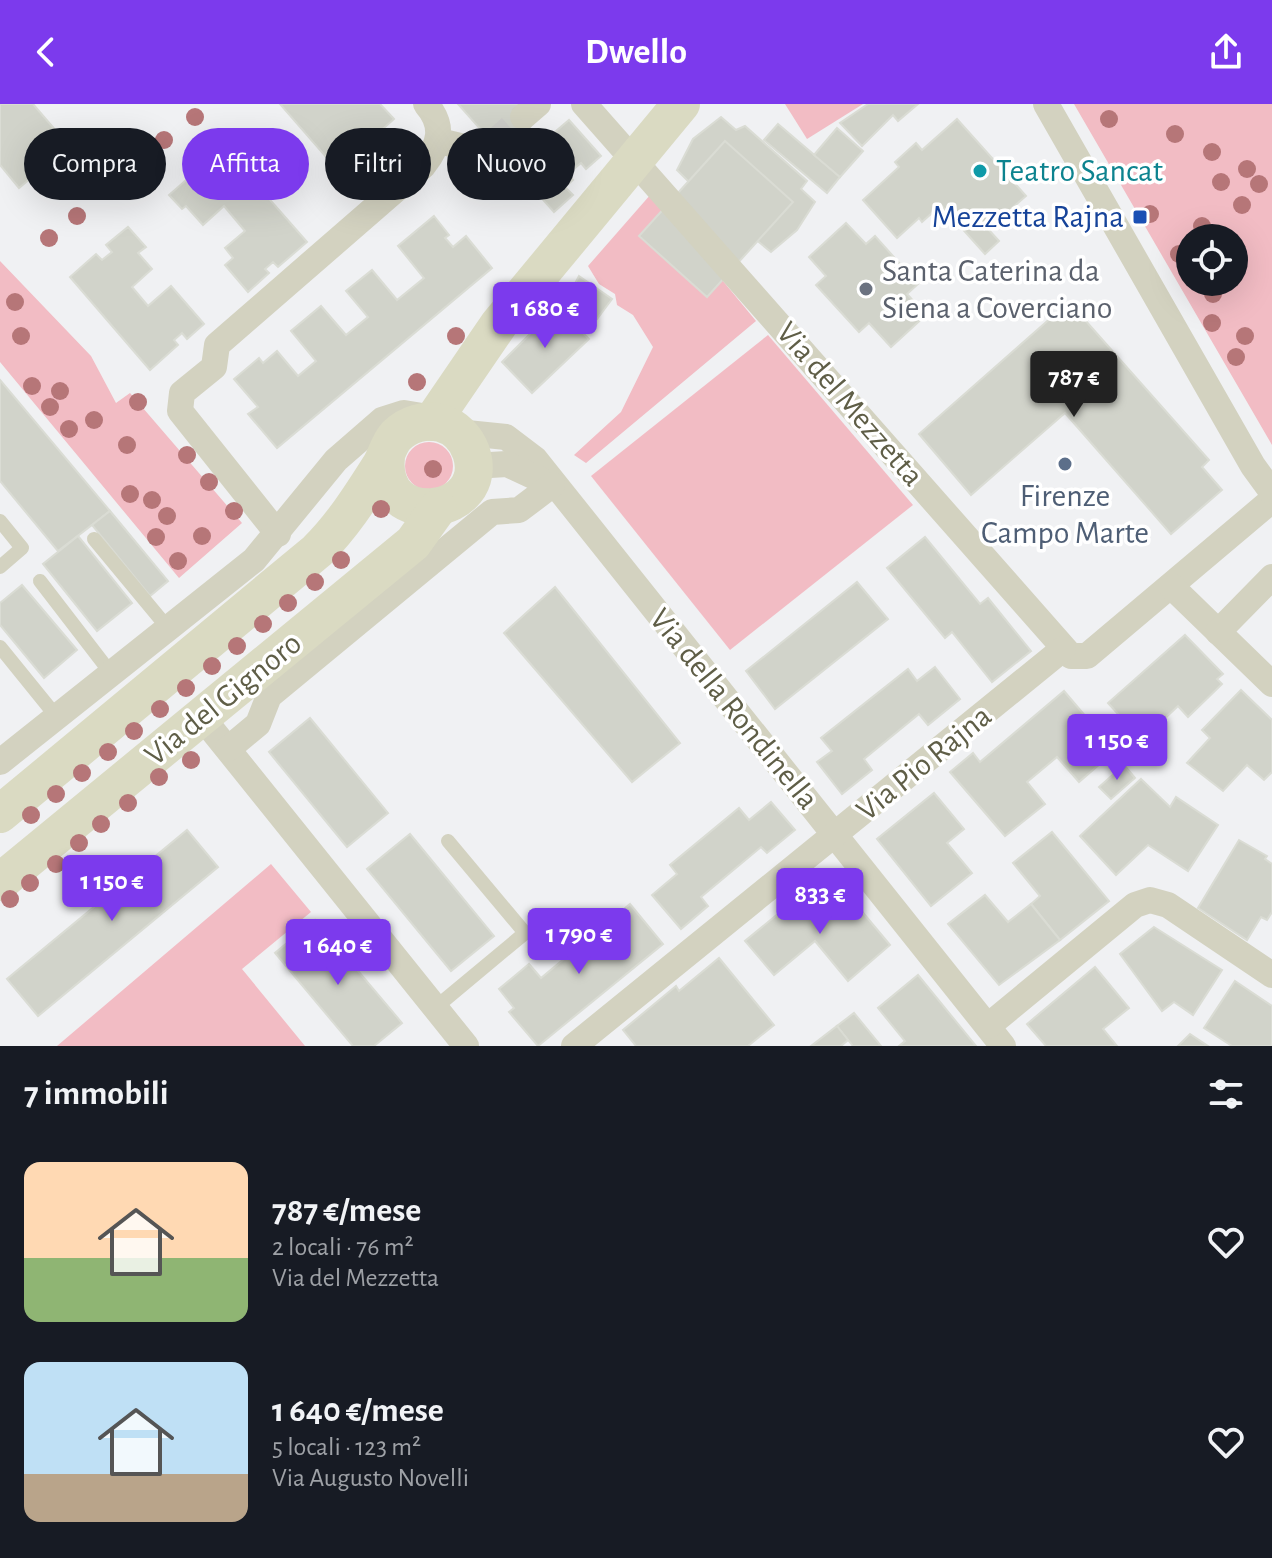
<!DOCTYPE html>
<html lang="it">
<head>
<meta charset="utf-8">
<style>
	body { margin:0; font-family:"Alegreya Sans",sans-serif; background:#242831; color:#f1f3f6; height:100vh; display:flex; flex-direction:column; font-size:30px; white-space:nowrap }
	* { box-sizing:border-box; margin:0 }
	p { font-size:26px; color:#9ea1a6 }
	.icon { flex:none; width:44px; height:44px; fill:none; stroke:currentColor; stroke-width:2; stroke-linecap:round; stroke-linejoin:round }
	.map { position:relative; height:942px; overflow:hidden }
	.sheet { display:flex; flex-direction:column; background:#171b24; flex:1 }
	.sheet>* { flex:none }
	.top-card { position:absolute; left:24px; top:24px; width:800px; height:72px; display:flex; gap:16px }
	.fabs { position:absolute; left:1176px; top:120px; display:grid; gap:16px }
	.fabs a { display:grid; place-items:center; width:72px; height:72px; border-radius:50%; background:#171b24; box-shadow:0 8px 32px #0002; font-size:40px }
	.price { position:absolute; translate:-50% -68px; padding:0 18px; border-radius:8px; background:#7c3aed; color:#fff; font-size:26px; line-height:52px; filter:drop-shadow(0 2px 4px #0008) }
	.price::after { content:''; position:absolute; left:50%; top:48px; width:24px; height:18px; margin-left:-12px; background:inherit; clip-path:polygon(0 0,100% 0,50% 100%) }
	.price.selected { background:#222; color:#fff }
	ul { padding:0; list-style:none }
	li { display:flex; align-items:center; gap:24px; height:200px; padding:0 24px }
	li span { display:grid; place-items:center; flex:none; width:224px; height:160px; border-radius:16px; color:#555 }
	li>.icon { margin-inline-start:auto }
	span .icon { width:96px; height:96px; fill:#fffc; stroke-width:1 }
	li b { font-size:34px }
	h2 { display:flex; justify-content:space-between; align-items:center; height:96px; padding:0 24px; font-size:34px }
	.chip { padding:0 28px; border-radius:36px; background:#171b24; box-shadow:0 8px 32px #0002; font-size:28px; line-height:72px }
	.chip.selected { background:#7c3aed; color:#fff }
	header { display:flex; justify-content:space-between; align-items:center; height:104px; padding:0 24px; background:#7c3aed; color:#fff; font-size:36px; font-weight:600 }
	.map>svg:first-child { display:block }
</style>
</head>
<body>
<header><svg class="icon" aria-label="back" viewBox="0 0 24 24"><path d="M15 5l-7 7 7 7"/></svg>Dwello<svg class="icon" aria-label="share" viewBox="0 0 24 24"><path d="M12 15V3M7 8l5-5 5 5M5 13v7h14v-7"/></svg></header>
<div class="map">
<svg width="1272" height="942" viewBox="0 0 1272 942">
	<rect width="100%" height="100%" fill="#f0f1f3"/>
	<!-- green -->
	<g fill="#f2bcc4" fill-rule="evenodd">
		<path d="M785,0H863L807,35Z"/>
		<path d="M1074,0H1272V341ZM1190,134H1234V178H1190Z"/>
		<path d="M651,90L756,217L586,359L574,351L621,308L653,243L633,211L617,201L615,190L599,180L588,162Z"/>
		<path d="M0,157L91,252L116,299L130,289L242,419L179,474L0,258Z"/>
		<path d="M768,231L913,401L730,546L591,372Z"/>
		<circle cx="429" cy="362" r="24"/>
		<path d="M271,760L311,808L242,865L305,942H57Z"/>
	</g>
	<!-- building -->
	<g fill="#d1d3ca" stroke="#dadcd4" stroke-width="2">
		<path d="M0,0H33L69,42L19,84L0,61Z"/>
		<path d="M280,0H380L394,15L376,31L372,25L356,39L361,44L353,51L357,56L341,70Z"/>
		<path d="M458,0H522L514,7L542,39L569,16L601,52L586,65L581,59L568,70L573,76L565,83L573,91L554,108Z"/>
		<path d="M868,0H918L898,17L893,11L862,42L840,19Z"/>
		<path d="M721,13L736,26L745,22L807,77L801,85L815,98L797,126L771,148L754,134L748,142L685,90L691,80L677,66L693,35Z"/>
		<path d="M957,15L1026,92L988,125L999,137L985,150L941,101L922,118L919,114L897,134L863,96L899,63L895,58L916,39L922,46Z"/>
		<path d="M778,20L840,73L827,89L764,36Z"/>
		<path d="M837,24L863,47L840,73L814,51Z"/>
		<path d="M725,37L793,98L707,193L639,132Z"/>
		<path d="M223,42L307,138L278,163L273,158L265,165L269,169L248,188L225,161L233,154L225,144L245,127L224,102L203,121L186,102L182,105L169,91L186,76L191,81L204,70L198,64Z"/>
		<path d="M434,112L449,131L445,134L453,143L466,132L492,164L277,344L248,310L258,303L234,275L259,254L263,259L277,247L298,272L316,257L291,227L321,202L346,231L368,213L346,187L372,166L397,196L424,174L398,142Z"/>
		<path d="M846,119L866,140L875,132L918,180L907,190L926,211L891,243L869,219L859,228L816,181L826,172L809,153Z"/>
		<path d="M128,123L146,143L138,149L152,165L132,183L148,202L171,182L204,220L187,235L182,229L174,236L178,241L150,266L70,173L96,150L102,156L112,148L106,141Z"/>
		<path d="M579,172L612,195L597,215L588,207L582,218L563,202Z"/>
		<path d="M1069,198L1209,356L1202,363L1222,386L1171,430L1065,309L971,391L919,330Z"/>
		<path d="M557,203L589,235L532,289L502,258Z"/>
		<path d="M0,276L110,407L58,447L0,377Z"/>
		<path d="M110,407L168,477L150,492L92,421Z"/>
		<path d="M78,432L132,499L97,527L43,460Z"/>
		<path d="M925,433L980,500L988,494L1031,547L992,578L952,528L945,534L887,464Z"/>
		<path d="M857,478L888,515L775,605L746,567Z"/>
		<path d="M22,481L77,546L44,574L0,521V499Z"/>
		<path d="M555,483L680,639L632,678L504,529Z"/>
		<path d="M1185,531L1223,570L1217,575L1222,580L1188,613L1178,602L1142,636L1108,599Z"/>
		<path d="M935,563L960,595L928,621L919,610L864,655L872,666L842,690L817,658L832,647L821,634L908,565L917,577Z"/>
		<path d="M1241,586L1272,616V668L1264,676L1247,661L1223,687L1187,659L1210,634L1202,626Z"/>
		<path d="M1064,587L1115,647L1079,678L1057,653L1027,678L1045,700L1005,732L950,668L973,649L980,658Z"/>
		<path d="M310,614L388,709L347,743L269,648Z"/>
		<path d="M1124,661L1135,674L1111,695L1099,683Z"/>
		<path d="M1141,675L1170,703L1176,693L1218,721L1188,767L1148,741L1116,771L1080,732Z"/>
		<path d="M934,689L964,725L947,739L972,769L931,802L877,735Z"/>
		<path d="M771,698L795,726L767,749L761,743L701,793L708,802L681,825L652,791L677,770L670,761L739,704L749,716Z"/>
		<path d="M187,726L218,763L38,912L7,875Z"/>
		<path d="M1052,728L1109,797L1060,836L1031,800L1040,792L1013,759Z"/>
		<path d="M410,730L494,832L451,867L367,765Z"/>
		<path d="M1239,736L1267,752L1265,755L1272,760V808L1267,816L1261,813L1247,836L1198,804Z"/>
		<path d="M844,786L890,841L848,877L815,837L774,871L745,837L801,791L816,809Z"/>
		<path d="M985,791L1008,818L1031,800L1060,836L999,881L948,820Z"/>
		<path d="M630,800L663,840L538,942L509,908L514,904L499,885L529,860L541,874Z"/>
		<path d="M315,816L402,919L374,942H353L275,849Z"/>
		<path d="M1154,823L1222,866L1193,911L1174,898L1162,907L1120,850Z"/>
		<path d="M719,854L774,921L748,942H636L623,926L676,882L679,887Z"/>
		<path d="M1095,863L1129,904L1103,925L1117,942H1046L1027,920Z"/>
		<path d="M918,871L976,942H899L905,937L878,904Z"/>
		<path d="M1235,877L1272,902V942H1232L1204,924Z"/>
		<path d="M854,909L881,942H853L837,922Z"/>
		<path d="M837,922L848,936L841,942H811Z"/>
		<path d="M1190,930L1208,942H1178Z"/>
	</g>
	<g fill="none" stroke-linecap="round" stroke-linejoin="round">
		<!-- street-tunnel -->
		<path stroke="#ccccc8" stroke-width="26" stroke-dasharray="26 13" stroke-linecap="butt" d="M491,41L523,13"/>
		<!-- lane -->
		<g stroke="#d3d2c0" stroke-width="14">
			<path d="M0,417L22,444L0,463"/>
			<path d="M94,435L167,523"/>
			<path d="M40,477L110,568"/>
			<path d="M0,543L56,612"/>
			<path d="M435,904L525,829L448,737"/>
		</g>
		<!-- street -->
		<g stroke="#d3d2c0" stroke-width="26">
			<path d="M584,0L1071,552H1087L1272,396"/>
			<path d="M1046,0L1253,362L1272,388"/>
			<path d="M523,13L538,0"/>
			<path d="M439,37L481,47L491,41"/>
			<path d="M457,328L506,333L535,355L1003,942"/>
			<path d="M473,362L507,360L552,381"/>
			<path d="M278,430L180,307L182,289L214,263L217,241L423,62C440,41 445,22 426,0"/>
			<path d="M1171,482L1272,580"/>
			<path d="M1218,528L1272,473"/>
			<path d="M201,612L466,942"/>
			<path d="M228,645L258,620L269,592L492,408L519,406L552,381"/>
			<path d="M0,658L254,456L336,356L382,316L404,309L422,312"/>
			<path d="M988,922L1135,801L1150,796L1168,801L1272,871"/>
			<path d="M574,942L1063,545"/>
		</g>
		<!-- secondary -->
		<g stroke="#dadac2" stroke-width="38">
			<path d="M432,318L499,220L681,0"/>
			<path d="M0,710L317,447C342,422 360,394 379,364C386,354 388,341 396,332C408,320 425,315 441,319C455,323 466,334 471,348C493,412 378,429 386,353"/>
			<path d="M0,778L413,439L438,404"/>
		</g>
	</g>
	<!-- trees -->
	<g fill="#b67678">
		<circle cx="195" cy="13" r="9"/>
		<circle cx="1109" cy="15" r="9"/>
		<circle cx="1175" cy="30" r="9"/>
		<circle cx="164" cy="36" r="9"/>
		<circle cx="1212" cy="48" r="9"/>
		<circle cx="133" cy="60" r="9"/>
		<circle cx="1247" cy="65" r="9"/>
		<circle cx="1221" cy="78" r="9"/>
		<circle cx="1259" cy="80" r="9"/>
		<circle cx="108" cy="85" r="9"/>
		<circle cx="1242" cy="101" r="9"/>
		<circle cx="1150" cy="110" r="9"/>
		<circle cx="77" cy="112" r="9"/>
		<circle cx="1202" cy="122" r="9"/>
		<circle cx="49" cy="134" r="9"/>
		<circle cx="1179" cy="150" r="9"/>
		<circle cx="1213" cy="190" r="9"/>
		<circle cx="15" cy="198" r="9"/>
		<circle cx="1212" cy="219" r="9"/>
		<circle cx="21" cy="232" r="9"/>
		<circle cx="456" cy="232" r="9"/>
		<circle cx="1245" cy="232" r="9"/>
		<circle cx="1236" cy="253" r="9"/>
		<circle cx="417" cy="278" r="9"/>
		<circle cx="32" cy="282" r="9"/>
		<circle cx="60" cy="287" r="9"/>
		<circle cx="138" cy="298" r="9"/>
		<circle cx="50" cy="303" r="9"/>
		<circle cx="94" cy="316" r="9"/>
		<circle cx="69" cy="325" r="9"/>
		<circle cx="127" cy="341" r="9"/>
		<circle cx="187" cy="351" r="9"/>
		<circle cx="433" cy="365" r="9"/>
		<circle cx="209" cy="378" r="9"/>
		<circle cx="130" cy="390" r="9"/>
		<circle cx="152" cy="396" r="9"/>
		<circle cx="381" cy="405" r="9"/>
		<circle cx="234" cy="407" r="9"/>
		<circle cx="167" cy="412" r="9"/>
		<circle cx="202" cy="432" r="9"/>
		<circle cx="156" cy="433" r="9"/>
		<circle cx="341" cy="456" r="9"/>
		<circle cx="178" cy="457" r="9"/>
		<circle cx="315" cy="478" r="9"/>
		<circle cx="288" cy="499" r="9"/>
		<circle cx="263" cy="520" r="9"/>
		<circle cx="237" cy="542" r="9"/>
		<circle cx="212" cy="562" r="9"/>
		<circle cx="186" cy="584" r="9"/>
		<circle cx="160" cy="605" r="9"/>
		<circle cx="134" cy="627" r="9"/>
		<circle cx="108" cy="648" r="9"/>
		<circle cx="191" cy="656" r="9"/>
		<circle cx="82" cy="669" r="9"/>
		<circle cx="159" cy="673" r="9"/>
		<circle cx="56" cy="690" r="9"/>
		<circle cx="128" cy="699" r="9"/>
		<circle cx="31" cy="711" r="9"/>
		<circle cx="101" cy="720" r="9"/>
		<circle cx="79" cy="739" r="9"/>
		<circle cx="56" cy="760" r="9"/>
		<circle cx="30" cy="779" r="9"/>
		<circle cx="10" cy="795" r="9"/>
	</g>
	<!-- markers -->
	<circle fill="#0f9aa8" stroke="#fff" stroke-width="3" cx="980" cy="67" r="8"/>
	<rect fill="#1a4fb4" stroke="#fff" stroke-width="3" x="1132" y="105" width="16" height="16" rx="4"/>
	<circle fill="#6b7280" stroke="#fff" stroke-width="3" cx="866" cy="185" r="8"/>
	<circle fill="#5c6f8a" stroke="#fff" stroke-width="3" cx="1065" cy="360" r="8"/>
	<g text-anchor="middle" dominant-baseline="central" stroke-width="7" stroke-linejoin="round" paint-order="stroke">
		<!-- culture labels -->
		<g font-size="32" fill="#0d838f" stroke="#fff" text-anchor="start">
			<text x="996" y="67">Teatro Sancat</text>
		</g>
		<!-- transit labels -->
		<g font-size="32" fill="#164399" stroke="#fff" text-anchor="end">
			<text x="1124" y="113">Mezzetta Rajna</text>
		</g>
		<!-- worship labels -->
		<g font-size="32" fill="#5b616d" stroke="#fff" text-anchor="start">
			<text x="882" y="167">Santa Caterina da<tspan x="882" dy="37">Siena a Coverciano</tspan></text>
		</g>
		<!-- street labels -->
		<g font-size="32" fill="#5f5e47" stroke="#fff">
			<text transform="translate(850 300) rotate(49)">Via del Mezzetta</text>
			<text transform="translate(223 595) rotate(-39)">Via del Gignoro</text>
			<text transform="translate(734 605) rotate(51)">Via della Rondinella</text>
			<text transform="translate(924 659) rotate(-39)">Via Pio Rajna</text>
		</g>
		<!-- service labels -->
		<g font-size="32" fill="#4e5e75" stroke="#fff">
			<text x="1065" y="392">Firenze<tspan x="1065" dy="37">Campo Marte</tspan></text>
		</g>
	</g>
</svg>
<div class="fabs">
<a><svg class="icon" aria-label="locate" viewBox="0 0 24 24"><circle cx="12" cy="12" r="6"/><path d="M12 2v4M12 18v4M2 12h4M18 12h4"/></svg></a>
</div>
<b class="price" style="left:545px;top:246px">1 680 €</b>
<b class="price selected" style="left:1074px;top:315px">787 €</b>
<b class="price" style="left:1117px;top:678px">1 150 €</b>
<b class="price" style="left:112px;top:819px">1 150 €</b>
<b class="price" style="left:820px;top:832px">833 €</b>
<b class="price" style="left:579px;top:872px">1 790 €</b>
<b class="price" style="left:338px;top:883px">1 640 €</b>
<div class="top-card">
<a class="chip">Compra</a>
<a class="chip selected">Affitta</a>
<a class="chip">Filtri</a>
<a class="chip">Nuovo</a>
</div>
</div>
<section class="sheet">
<h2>7 immobili<svg class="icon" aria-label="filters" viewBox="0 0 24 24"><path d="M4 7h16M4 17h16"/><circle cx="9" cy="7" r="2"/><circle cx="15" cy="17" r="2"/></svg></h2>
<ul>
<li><span style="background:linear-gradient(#ffd9b3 60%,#8fb573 0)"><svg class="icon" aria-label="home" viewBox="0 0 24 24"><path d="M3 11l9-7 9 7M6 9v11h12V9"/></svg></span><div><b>787 €/mese</b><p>2 locali · 76 m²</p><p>Via del Mezzetta</p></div><svg class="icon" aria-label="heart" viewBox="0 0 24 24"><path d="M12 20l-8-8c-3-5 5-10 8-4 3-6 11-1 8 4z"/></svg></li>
<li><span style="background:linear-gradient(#bfe0f5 70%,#b9a48a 0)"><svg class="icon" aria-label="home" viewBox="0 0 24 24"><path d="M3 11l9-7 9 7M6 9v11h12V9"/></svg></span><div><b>1 640 €/mese</b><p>5 locali · 123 m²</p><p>Via Augusto Novelli</p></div><svg class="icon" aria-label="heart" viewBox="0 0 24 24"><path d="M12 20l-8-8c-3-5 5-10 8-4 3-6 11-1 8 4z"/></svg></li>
</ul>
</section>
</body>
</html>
